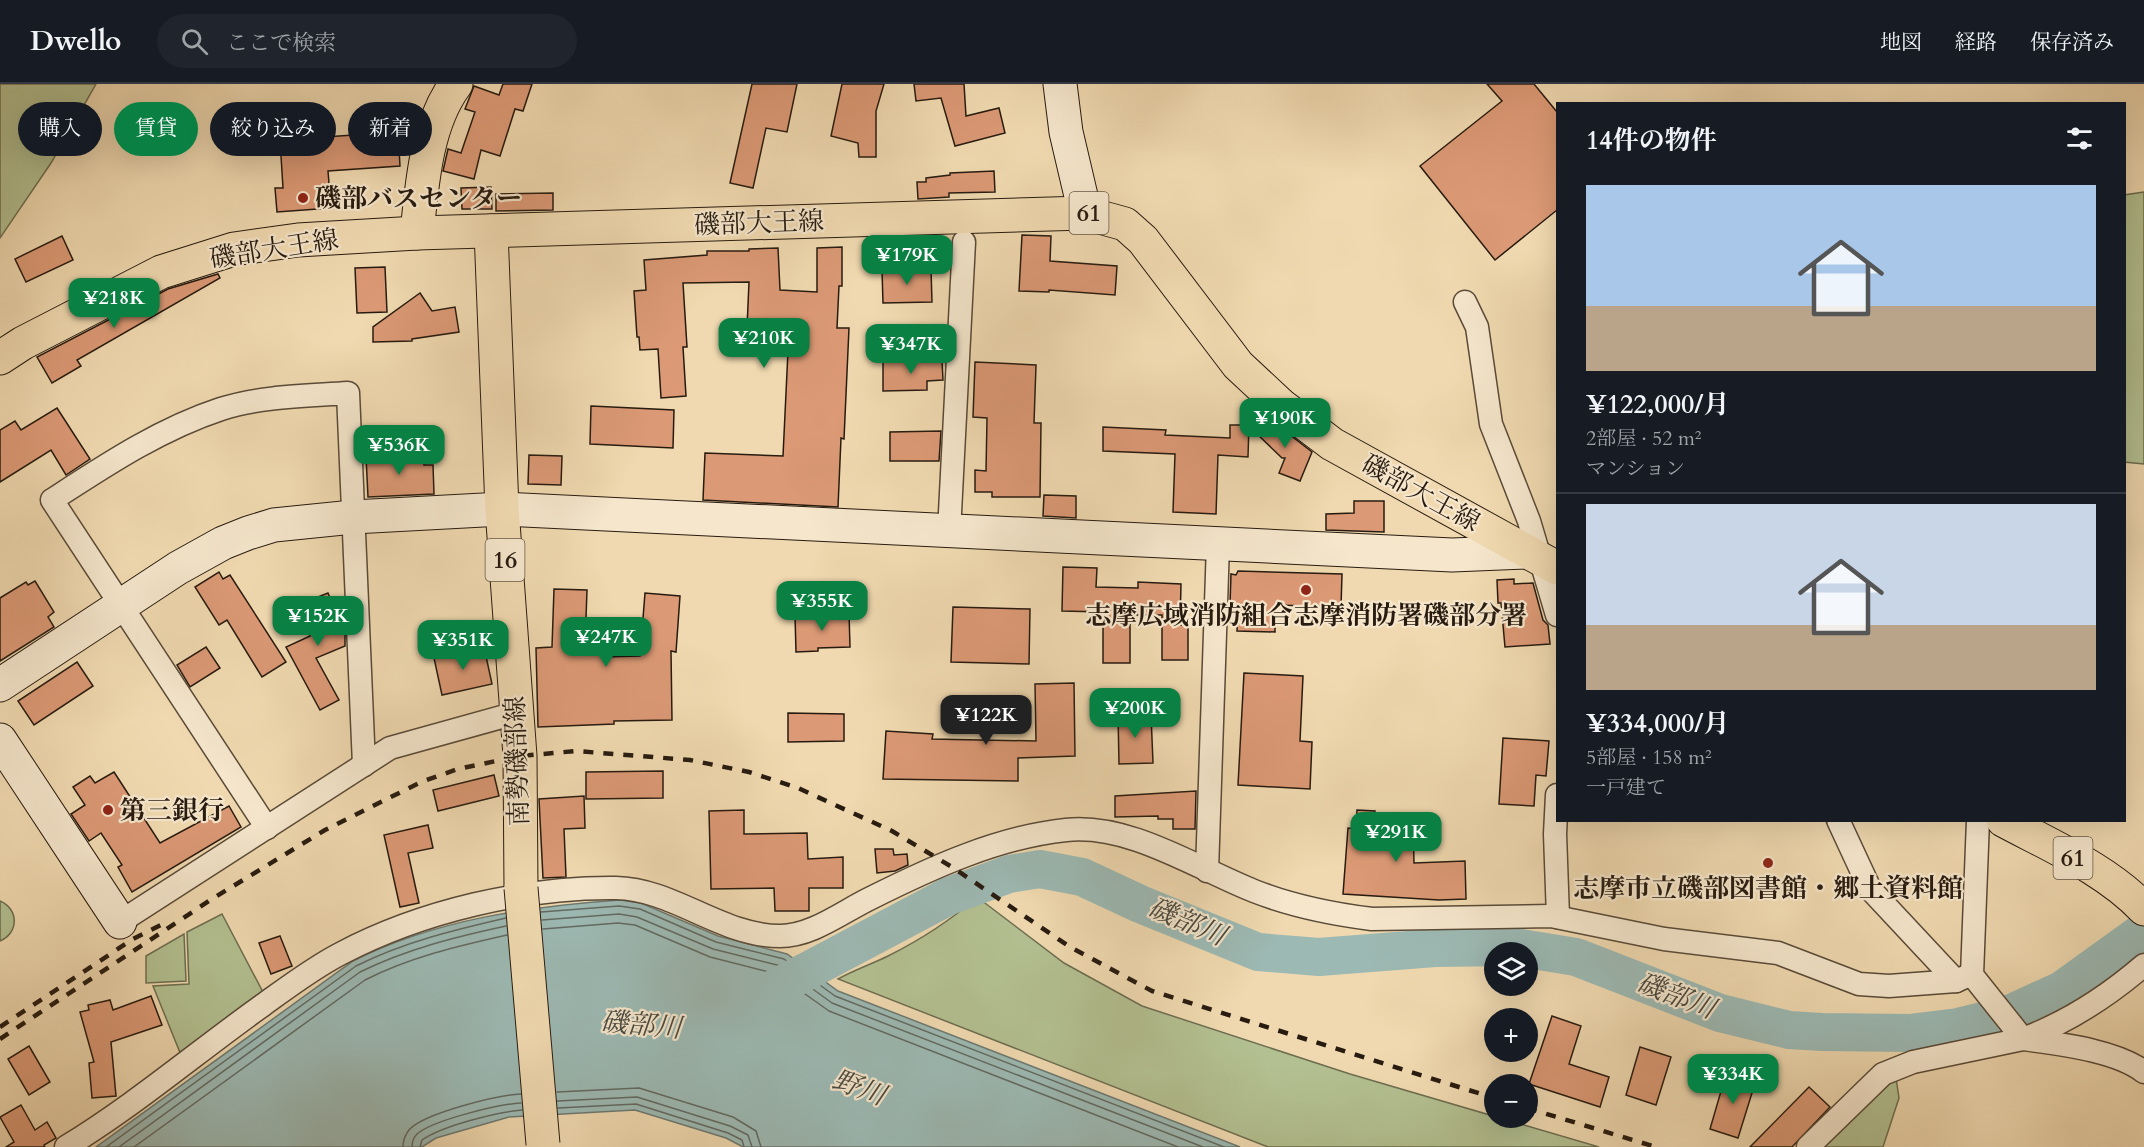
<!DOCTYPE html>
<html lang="ja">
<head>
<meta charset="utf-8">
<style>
	body { margin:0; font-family:Cardo,"Noto Serif JP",serif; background:#20242c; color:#f1f3f6; height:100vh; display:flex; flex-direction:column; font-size:22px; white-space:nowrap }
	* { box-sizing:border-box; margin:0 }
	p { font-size:20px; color:#9ea1a6 }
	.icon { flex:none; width:33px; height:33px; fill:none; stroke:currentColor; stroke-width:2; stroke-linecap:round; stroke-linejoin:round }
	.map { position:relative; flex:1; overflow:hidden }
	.side { position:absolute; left:1556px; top:18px; width:570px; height:720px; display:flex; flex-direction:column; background:#171b24; border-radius:0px; box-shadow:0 6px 24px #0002 }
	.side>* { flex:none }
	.top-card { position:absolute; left:18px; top:18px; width:570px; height:54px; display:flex; gap:12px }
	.fabs { position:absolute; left:1484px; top:858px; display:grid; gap:12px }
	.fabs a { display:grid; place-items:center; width:54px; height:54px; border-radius:50%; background:#171b24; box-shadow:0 6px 24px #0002; font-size:30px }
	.price { position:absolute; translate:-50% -51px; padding:0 14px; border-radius:12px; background:#0b8043; color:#fff; font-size:20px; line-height:39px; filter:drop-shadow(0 2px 3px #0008) }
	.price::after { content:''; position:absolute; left:50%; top:36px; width:18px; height:14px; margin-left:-9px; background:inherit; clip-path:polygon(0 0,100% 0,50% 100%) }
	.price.selected { background:#222; color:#fff }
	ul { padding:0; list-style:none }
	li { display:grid; align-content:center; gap:12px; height:318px; padding:0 30px }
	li+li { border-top:2px solid #363941 }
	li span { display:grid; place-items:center; height:186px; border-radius:0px; color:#555 }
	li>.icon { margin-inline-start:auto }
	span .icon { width:108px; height:108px; fill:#fffc; stroke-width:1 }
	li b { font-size:26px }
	h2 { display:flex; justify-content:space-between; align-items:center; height:72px; padding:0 30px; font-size:26px }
	.chip { padding:0 21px; border-radius:27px; background:#171b24; box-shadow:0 6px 24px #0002; font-size:21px; line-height:54px }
	.chip.selected { background:#0b8043; color:#fff }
	header { display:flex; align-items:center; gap:36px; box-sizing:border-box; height:84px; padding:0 30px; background:#171b24; border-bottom:2px solid #363941 }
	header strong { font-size:28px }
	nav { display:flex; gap:33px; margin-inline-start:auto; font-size:21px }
	.search { width:420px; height:54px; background:#20242c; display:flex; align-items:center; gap:15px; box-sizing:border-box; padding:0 21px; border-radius:33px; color:#9ea1a6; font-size:22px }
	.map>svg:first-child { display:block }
</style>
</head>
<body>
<header>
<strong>Dwello</strong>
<div class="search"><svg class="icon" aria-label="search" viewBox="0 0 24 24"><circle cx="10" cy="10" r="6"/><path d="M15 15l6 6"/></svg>ここで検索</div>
<nav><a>地図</a><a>経路</a><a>保存済み</a></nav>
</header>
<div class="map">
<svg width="2144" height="1063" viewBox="0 0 2144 1063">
	<rect width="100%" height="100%" fill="#f0d9b0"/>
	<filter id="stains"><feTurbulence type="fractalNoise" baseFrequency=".00333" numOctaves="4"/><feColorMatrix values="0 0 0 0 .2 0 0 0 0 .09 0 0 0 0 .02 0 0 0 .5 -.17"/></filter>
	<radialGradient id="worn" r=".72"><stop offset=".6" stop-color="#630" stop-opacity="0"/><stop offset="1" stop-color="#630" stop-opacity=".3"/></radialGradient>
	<!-- green -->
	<g fill="#b3c091" stroke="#6d6e50" stroke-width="1.5">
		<path d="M0,0H96L51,79L0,154Z"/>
		<path d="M2144,108V380L2124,378V111Z"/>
		<path d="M977,813L1064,879L1142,922L1350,990L1599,1063H1268L838,895C854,886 872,880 888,872C920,856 950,837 977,813Z"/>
		<path d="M0,817C19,825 19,849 0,857Z"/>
		<path d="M222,830L264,910L181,971L153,902L189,900L187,848Z"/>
		<path d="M184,850L186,897L146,899V872Z"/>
		<path d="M1896,994L1899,1014L1883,1063H1819L1858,1022Z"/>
	</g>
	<!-- water -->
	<path fill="#9cb9b3" stroke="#6d7a72" stroke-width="1.5" d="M620,816L641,819L718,852L787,870L838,907L1240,1063H743L726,1054L635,1026L509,1033L436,1054L422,1063H96L353,877C437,835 527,823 620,816Z"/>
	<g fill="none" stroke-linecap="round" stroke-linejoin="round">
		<!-- shore -->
		<g stroke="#626a62" stroke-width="1.5">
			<path d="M541,828L619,822L640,825L716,858L784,875L835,912L1224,1063"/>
			<path d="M542,836L619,830L637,833L713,865L781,882L832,919L1203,1063"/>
			<path d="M543,845L618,839L635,841L710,873L777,890L829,927L1178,1063"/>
			<path d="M557,1008L639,1004L733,1033L756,1047L761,1063"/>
			<path d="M557,1017L637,1013L730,1042L748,1051L752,1063"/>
			<path d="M558,1024L636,1020L728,1049L742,1056L744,1063"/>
			<path d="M106,1063L356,882C404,858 454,846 506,834"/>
			<path d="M119,1063L360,888C407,865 455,853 506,842"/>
			<path d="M134,1063L365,896C410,873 458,862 507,851"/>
			<path d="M403,1063C403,1056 405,1051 409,1046C424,1029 498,1011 521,1010"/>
			<path d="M412,1063C412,1058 413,1054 417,1050C433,1036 500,1020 521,1019"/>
			<path d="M420,1063L422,1056C442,1042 497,1028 522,1026"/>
		</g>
		<!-- river -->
		<path stroke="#9cb9b3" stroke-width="38" d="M764,910L949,812L1009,790L1040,785L1082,793L1140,820L1258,868L1319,873L1435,864L1515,863L1576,873L1720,929L1789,946L1822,948L1909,949L1958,943L2007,931L2062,906L2144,847"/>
	</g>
	<!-- building -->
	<g fill="#db9975" stroke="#271b10" stroke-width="1.5">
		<path d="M503,0H532L523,27L515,25L500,72L481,66L474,95L443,87L448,65L461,69L475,28L465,25L474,2L499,11Z"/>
		<path d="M752,0H797L787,48L766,44L753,104L730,99Z"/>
		<path d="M842,0H884L876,27V73H859L858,59L831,52Z"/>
		<path d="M914,0H964L966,32L999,24L1005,49L955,62L941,14L916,17Z"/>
		<path d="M1487,0H1534L1557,28V126L1495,176L1420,82L1502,17Z"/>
		<path d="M398,48L400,82L328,87L331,124L277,128L275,104H283L280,56Z"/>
		<path d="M994,87L995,108L949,109V113L918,115L917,98H926V94L950,91V89Z"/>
		<path d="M491,103L492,125H462L461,104Z"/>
		<path d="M553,109V126L496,127V110Z"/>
		<path d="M1022,151L1051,152L1050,177L1117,182L1115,211L1049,206V208L1019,207Z"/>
		<path d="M62,152L73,176L26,198L15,175Z"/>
		<path d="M842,163V202H839L837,244H849L844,355L841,354L838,423L703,416L705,369L783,372L789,246L747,244L749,198L683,199L687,263H683L686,312L661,314L658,265L640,266L639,253H637L634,207L646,206L644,176L707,171V167H749V165L778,164L780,206L817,208V164Z"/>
		<path d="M385,183L387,228L357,229L355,184Z"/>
		<path d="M931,185L932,218L883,219L882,186Z"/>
		<path d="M218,190L220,194L77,276L81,282L52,299L37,273L168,205Z"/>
		<path d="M420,209L432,227L455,223L459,248L412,255V257L373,258V243Z"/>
		<path d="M942,277L943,296L927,297V306L883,307V278Z"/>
		<path d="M975,278L1036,281L1034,339H1041L1040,413H992V408H975V386L986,387L987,334L973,333Z"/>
		<path d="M591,322L674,326L673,364L590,360Z"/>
		<path d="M57,324L90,375L66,391L51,366L0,398V346L15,337L21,346Z"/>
		<path d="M1267,333L1312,368L1300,397L1279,389L1285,374H1282L1254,347Z"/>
		<path d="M1230,341H1249L1248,373L1218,371L1216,430L1173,428L1175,370L1103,367V343L1166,346L1165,351L1230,354Z"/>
		<path d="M941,347L939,377H890V348Z"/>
		<path d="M424,370V381H433L434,410L368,413L366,372Z"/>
		<path d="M529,371L562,372L561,401L528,400Z"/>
		<path d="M1044,411L1076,412V434L1043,432Z"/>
		<path d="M1354,417H1384V448L1326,446V430L1354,429Z"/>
		<path d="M1063,483L1097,484L1096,503L1138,504V498L1181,500L1180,541H1188V576H1162V531H1130V579H1103V528L1062,527Z"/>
		<path d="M1238,487L1342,490L1341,523L1275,521V548L1237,547L1238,520H1230L1231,490L1236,491Z"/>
		<path d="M219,488L223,495L230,491L286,578L262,593L227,536L219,541L195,503Z"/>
		<path d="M1514,495V500L1533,499L1543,536L1548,541L1550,560L1505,563L1501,519H1498L1497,496Z"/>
		<path d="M35,497L54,528L48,533L54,543L0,577V514L26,498L28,501Z"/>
		<path d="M554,505L587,506L585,562L601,561L602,573L640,572L645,509L680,512L676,568L671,567L672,636L614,637V640L538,643L536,564L552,563Z"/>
		<path d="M328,509L345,551V562L316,574L339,616L320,626L286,563L310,552L298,521Z"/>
		<path d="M953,523L1030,525L1029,580L951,578Z"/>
		<path d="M849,529L850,563L818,564V567L796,568L795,531Z"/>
		<path d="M206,563L220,584L190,603L177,581Z"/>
		<path d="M484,563L492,600L442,611L434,574Z"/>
		<path d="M77,578L93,602L34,641L18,617Z"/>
		<path d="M1244,589L1303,592L1300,657L1312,658L1310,705L1238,701Z"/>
		<path d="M1074,599L1075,672L1018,674V697L883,695L886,647L933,650L932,655L1036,657L1035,600Z"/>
		<path d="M788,629L844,630V657L788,658Z"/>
		<path d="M1118,630H1151L1153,679L1119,680Z"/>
		<path d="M1503,654L1549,657L1546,692L1536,691L1534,722L1499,720Z"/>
		<path d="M663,687V714L586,715V688Z"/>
		<path d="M114,688L160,759L229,722L241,743L132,808L118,783L122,781L101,749L89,757L71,730L85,721L73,703L90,692L95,699Z"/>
		<path d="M494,691L499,712L438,727L433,706Z"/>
		<path d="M1196,707L1195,745H1173V735H1158V732L1115,733V712Z"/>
		<path d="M584,712L585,744L564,745L566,793L543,794L539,715Z"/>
		<path d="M744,726V750L807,749L808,775L843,773V804H809V827H775L774,804L711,805L709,727Z"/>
		<path d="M1357,726L1375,727L1374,734H1413L1414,779L1465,777L1466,815L1439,816L1343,810L1348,744L1356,745Z"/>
		<path d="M428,741L433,764L408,769L419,819L400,823L384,751Z"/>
		<path d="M875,765H893L894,771L907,770L908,781L895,787L877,789Z"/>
		<path d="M280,852L292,882L271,890L259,859Z"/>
		<path d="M151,912L162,941L111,958L116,1012L92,1014L89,979L94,978L80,928L89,926L88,921L110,916L113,926Z"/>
		<path d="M1552,932L1581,942L1569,980L1609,993L1600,1023L1529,1000Z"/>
		<path d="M29,962L50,998L29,1011L8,975Z"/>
		<path d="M1640,963L1671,973L1656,1021L1626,1011Z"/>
		<path d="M1726,990L1756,996L1738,1054L1710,1045Z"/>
		<path d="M1809,1003L1830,1023L1792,1063H1750Z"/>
		<path d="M21,1021L35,1046L47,1038L56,1054L44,1061L45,1063H6L14,1058L0,1033Z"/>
	</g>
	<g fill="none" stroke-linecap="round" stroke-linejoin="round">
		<!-- street casing -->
		<g stroke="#594a38" stroke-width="25">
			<g id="street">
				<path d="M1465,218L1477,243L1491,340L1529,437L1557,531"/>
				<path d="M949,448L964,158"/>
				<path d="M1557,711L1555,750L1558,833"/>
				<path d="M1838,736L1870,805L1956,897L1965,893"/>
				<path d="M1978,736L1972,891L2023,955C2058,960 2116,966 2144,988"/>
				<path d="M267,744L52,416C106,381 160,345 221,325C262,312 306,312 348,309L364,681"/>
				<path d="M1207,787L1218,460"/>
				<path d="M120,838L390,664L516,629"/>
				<path d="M66,1063C135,1021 197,968 263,921C288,903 313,884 340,870C421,827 525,803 616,804C674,805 721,852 780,852C812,852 842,828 871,814C931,784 998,753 1066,746C1129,739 1196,784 1254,807C1292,822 1332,830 1372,835L1551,832L1664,855L1778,869L1859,900L1889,902L1956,897"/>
				<path d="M1808,1063L1883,990L1913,978L2023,955C2068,938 2108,912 2144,881"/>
			</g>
		</g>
		<!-- secondary casing -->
		<g stroke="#271b10" stroke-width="35">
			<g id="secondary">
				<path d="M1060,0L1066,48L1085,129"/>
				<path d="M0,601L178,484L223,459L248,449L274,441L353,433L502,425L1452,471L1527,468"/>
				<path d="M0,656L120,838"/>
			</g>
		</g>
		<!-- primary casing -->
		<g stroke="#271b10" stroke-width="35">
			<g id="primary">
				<path d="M491,147L502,425L520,672L521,804"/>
				<path d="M417,149C422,100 426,40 456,0"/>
				<path d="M0,274L23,259L161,188L234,165L298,156L417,149L1085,129L1125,140L1143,156L1238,281L1282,322L1332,360L1557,484"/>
				<path d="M2003,736C2051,762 2106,785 2144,825"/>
			</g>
		</g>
		<!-- street -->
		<use href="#street" stroke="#f5e6cc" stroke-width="22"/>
		<!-- secondary -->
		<use href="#secondary" stroke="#f5e6cc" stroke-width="33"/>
		<!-- primary -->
		<use href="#primary" stroke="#f0d9b0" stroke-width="33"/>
		<!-- rail -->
		<g stroke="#271b10" stroke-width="4.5" stroke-dasharray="10 10" stroke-linecap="butt">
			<path d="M0,943L133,855L161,841"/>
			<path d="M0,955L212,815L325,746L421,698L458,685L520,672L576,667L690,676L749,688L798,704L892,747L952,783L1070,863L1152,907L1494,1014"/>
			<path d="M1527,1024L1656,1063"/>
		</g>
		<!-- primary-bridge casing -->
		<g stroke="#271b10" stroke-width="35" stroke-linecap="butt">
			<path id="primary-bridge" d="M521,804L543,1060"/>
		</g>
		<!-- primary-bridge -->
		<use href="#primary-bridge" stroke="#f0d9b0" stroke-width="33"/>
	</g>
	<!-- markers -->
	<g fill="#8f2418" stroke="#f5e6cc" stroke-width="2">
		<circle cx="303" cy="114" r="6"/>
		<circle cx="1306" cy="506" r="6"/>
		<circle cx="108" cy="726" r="6"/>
		<circle cx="1768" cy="779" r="6"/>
	</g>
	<g text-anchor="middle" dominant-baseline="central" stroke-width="4.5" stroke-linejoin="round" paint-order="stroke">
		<!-- shield labels -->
		<g fill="#f5e6cc" stroke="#655848" stroke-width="1.5">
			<rect x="1069.5" y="108" width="39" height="42" rx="4.5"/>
			<rect x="485.5" y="455" width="39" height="42" rx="4.5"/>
			<rect x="2053.5" y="753" width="39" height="42" rx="4.5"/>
		</g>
		<g font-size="24" font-weight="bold" fill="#271b10">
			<text x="1089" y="129">61</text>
			<text x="505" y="476">16</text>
			<text x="2073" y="774">61</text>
		</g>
		<!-- poi labels -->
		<g font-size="26" font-weight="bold" fill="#271b10" stroke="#f5e6cc" text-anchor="start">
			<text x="315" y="114">磯部バスセンター</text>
			<text x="1306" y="531" text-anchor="middle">志摩広域消防組合志摩消防署磯部分署</text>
			<text x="120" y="726">第三銀行</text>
			<text x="1768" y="804" text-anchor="middle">志摩市立磯部図書館・郷土資料館</text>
		</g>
		<!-- street labels -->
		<g font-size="26" fill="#271b10" stroke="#f5e6cc">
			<text transform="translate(759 139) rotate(-2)">磯部大王線</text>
			<text transform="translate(274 165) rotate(-9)">磯部大王線</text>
			<text transform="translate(1421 409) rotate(29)">磯部大王線</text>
			<text transform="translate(517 677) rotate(-92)">南勢磯部線</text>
		</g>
		<!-- water labels -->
		<g font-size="27" font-style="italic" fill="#4a4a41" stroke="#f5e6cc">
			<text transform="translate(1187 838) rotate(23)">磯部川</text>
			<text transform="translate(1676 912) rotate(21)">磯部川</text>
			<text transform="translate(641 941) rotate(5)">磯部川</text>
			<text transform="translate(859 1004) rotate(20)">野川</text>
		</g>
	</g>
	<rect width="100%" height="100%" filter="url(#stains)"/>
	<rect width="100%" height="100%" fill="url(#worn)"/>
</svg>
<div class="fabs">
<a><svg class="icon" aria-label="layers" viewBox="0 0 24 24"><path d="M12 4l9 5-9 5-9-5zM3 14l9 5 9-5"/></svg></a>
<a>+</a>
<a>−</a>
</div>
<b class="price" style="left:907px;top:202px">¥179K</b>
<b class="price" style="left:114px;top:245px">¥218K</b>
<b class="price" style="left:764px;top:285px">¥210K</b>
<b class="price" style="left:911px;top:291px">¥347K</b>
<b class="price" style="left:1285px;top:365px">¥190K</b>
<b class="price" style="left:399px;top:392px">¥536K</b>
<b class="price" style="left:822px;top:548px">¥355K</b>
<b class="price" style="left:318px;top:563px">¥152K</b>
<b class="price" style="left:606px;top:584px">¥247K</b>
<b class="price" style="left:463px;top:587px">¥351K</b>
<b class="price" style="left:1135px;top:655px">¥200K</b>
<b class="price selected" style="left:986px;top:662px">¥122K</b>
<b class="price" style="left:1396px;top:779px">¥291K</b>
<b class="price" style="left:1733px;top:1021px">¥334K</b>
<div class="top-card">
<a class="chip">購入</a>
<a class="chip selected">賃貸</a>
<a class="chip">絞り込み</a>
<a class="chip">新着</a>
</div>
<section class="side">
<h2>14件の物件<svg class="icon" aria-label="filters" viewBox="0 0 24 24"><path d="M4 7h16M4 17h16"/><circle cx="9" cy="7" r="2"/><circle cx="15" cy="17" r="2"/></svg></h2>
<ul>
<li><span style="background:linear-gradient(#a9c7e8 65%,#b9a48a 0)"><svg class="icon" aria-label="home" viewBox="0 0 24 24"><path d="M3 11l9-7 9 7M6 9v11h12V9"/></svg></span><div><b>¥122,000/月</b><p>2部屋 · 52 m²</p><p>マンション</p></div></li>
<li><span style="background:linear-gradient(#c9d6e8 65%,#b9a48a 0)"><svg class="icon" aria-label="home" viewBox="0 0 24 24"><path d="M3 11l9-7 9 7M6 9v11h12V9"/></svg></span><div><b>¥334,000/月</b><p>5部屋 · 158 m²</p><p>一戸建て</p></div></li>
</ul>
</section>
</div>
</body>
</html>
